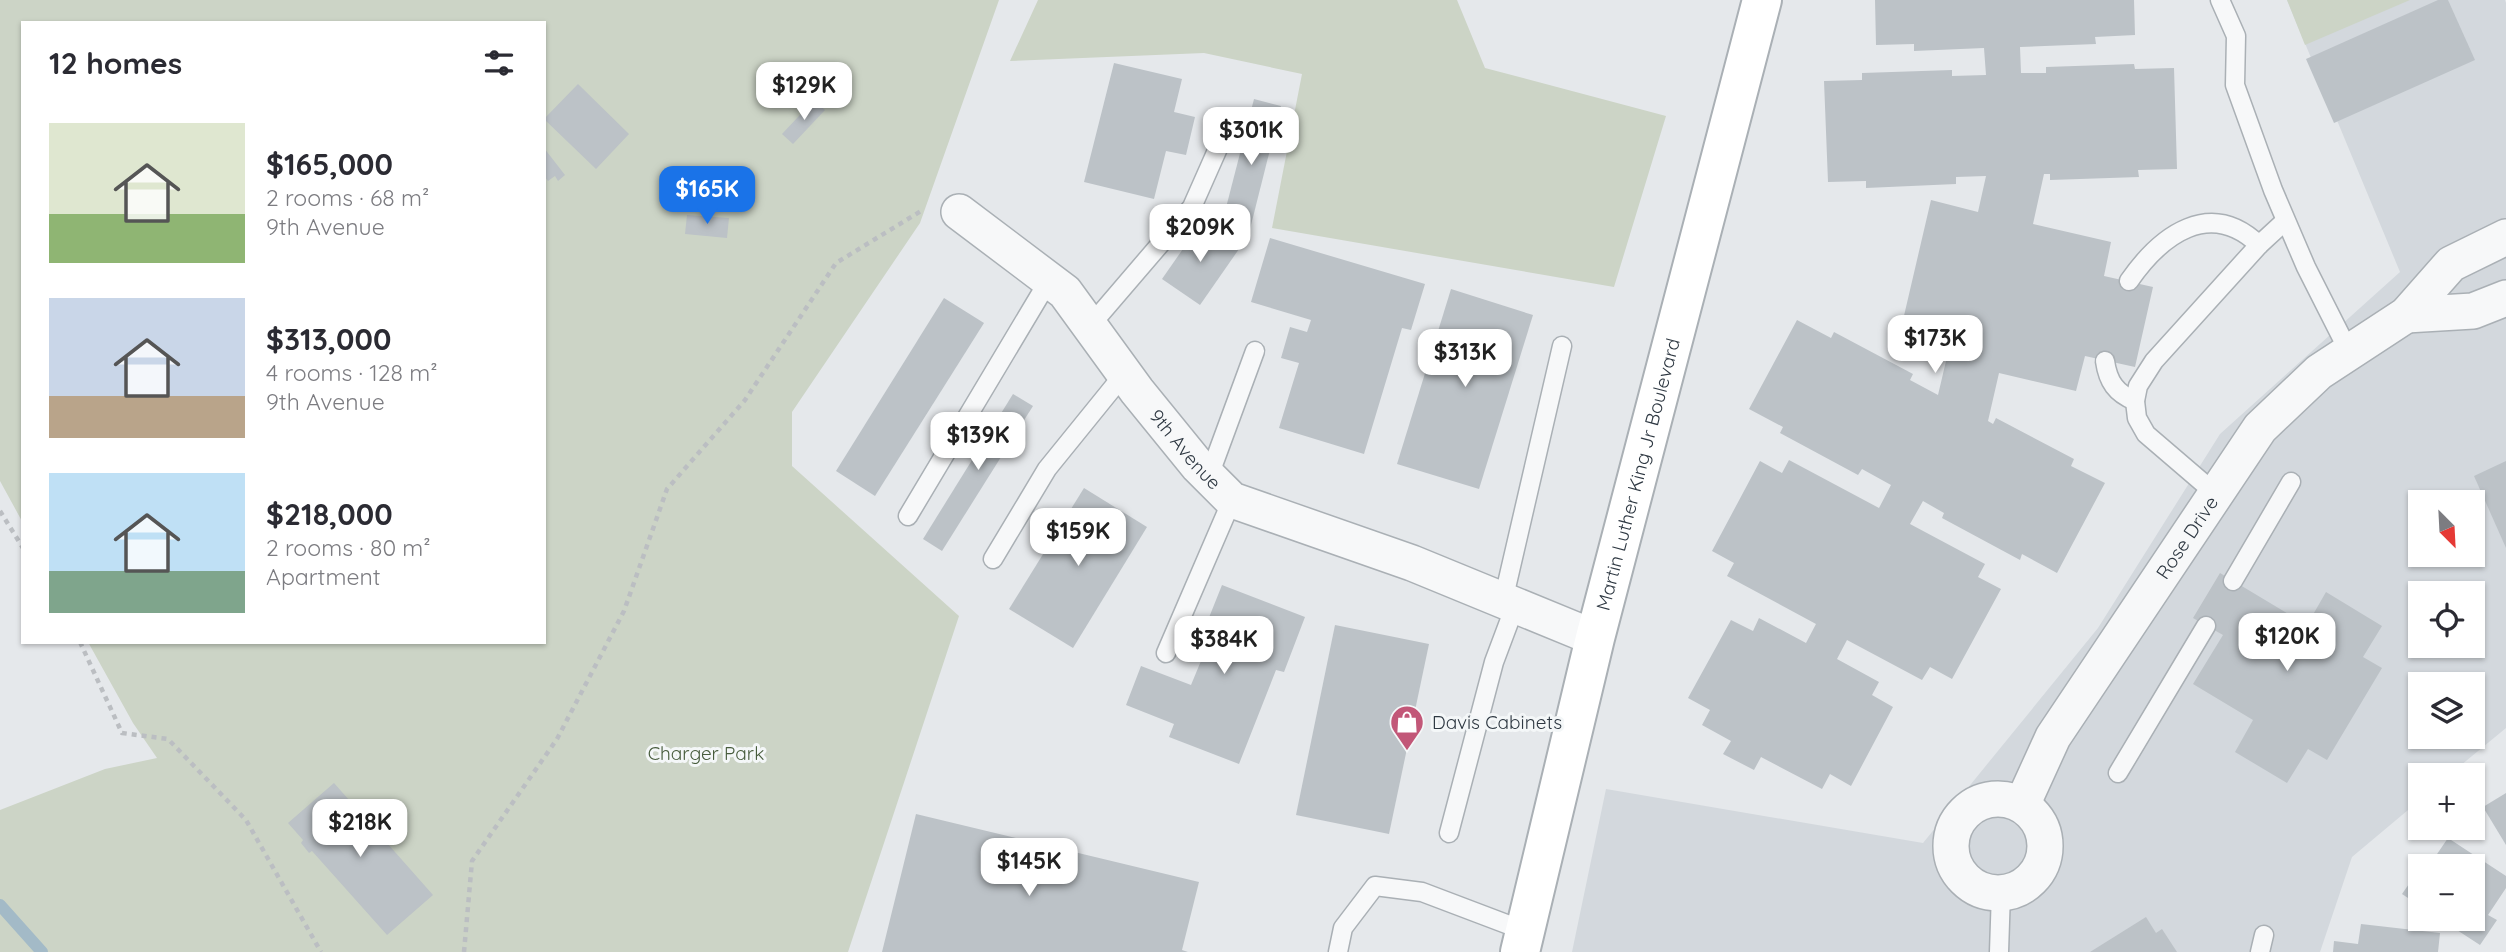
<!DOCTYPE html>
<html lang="en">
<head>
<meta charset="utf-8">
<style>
	body { margin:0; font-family:Quicksand,sans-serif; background:#f7f7f7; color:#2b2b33; height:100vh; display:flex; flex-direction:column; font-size:26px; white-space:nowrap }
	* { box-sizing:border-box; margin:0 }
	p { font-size:23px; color:#7c7c81 }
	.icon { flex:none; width:38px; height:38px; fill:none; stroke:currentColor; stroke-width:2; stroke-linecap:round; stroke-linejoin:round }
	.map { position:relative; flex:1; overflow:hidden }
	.drawer { position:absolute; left:21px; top:21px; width:525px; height:623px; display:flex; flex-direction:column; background:#fff; border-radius:0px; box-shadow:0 2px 5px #0004 }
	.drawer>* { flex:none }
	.needle { width:46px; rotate:156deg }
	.fabs { position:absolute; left:2408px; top:490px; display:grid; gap:14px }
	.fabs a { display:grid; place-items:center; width:77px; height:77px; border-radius:0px; background:#fff; box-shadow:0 2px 5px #0004; font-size:35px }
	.price { position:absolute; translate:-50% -60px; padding:0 16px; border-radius:14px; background:#fff; color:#222; font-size:23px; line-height:46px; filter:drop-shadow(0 2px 4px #0008) }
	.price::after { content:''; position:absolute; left:50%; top:42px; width:21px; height:16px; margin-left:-10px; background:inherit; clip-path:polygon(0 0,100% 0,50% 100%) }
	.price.selected { background:#1a73e8; color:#fff }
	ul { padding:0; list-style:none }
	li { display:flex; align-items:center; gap:21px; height:175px; padding:0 28px }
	li span { display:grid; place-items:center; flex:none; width:196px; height:140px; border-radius:0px; color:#555 }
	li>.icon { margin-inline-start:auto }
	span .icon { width:84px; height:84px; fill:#fffc; stroke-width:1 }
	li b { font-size:30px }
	h2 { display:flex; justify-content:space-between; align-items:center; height:84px; padding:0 28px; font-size:30px }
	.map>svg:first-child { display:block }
</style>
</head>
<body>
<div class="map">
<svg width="2506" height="952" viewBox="0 0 2506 952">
	<rect width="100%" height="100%" fill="#e5e8eb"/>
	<!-- built -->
	<path fill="#d3d8dd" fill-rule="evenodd" d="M2287,0H2505L2506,3V728L2449,775H2420V800L2352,857L2320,952H1572L1606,789L1923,843L2098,628L2220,434L2400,272ZM2420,502H2473V555H2420ZM2420,593H2473V646H2420ZM2420,684H2473V737H2420Z"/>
	<!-- green -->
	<g fill="#ccd4c6">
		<path d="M0,0H999L920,223L792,412V466L959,616L848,952H0V810L105,769L157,758L133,723L88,642H544V23H23V523L0,481Z"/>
		<path d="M1038,0H1457L1485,68L1666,116L1614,287L1272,228L1302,74L1204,53L1010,61Z"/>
		<path d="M2287,0H2410L2305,45Z"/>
	</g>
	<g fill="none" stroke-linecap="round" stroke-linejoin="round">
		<!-- stream -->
		<path stroke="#a3bac7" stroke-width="12" d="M0,905L42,952"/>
	</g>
	<!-- building -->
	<g fill="#bcc2c7">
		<path d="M1875,0H2134L2135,35L2095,37L2096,44L2020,47L2021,73H2046V67L2134,64L2135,69L2174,68L2177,169L2138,170L2139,177L2050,180V174H2044L2033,224L2111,242L2104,276L2153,287L2135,367L2085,356L2076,391L1999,373L1988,421L1993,424L1996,418L2074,459L2071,466L2105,483L2057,573L2022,554L2020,560L1942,518L1944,513L1923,501L1910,524L1985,564L1978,577L2001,589L1952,679L1930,667L1922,680L1847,640L1837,659L1879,682L1872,695L1893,707L1851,786L1830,774L1822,789L1761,757L1754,770L1723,754L1731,741L1702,725L1710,710L1688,698L1731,620L1753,631L1759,618L1806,643L1816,624L1727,576L1734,563L1712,551L1760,461L1782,473L1789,460L1879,508L1891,485L1862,469L1858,475L1780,433L1783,427L1749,409L1797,320L1831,338L1834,332L1913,374L1910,380L1938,395L1946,361L1896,350L1931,200L1978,212L1986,176L1956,177V184L1866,188V181L1828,182L1824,81L1862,80V73L1952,70V76L1986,75L1984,48L1914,51V44L1876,45Z"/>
		<path d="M2438,0H2448L2475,60L2334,123L2306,59Z"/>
		<path d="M1114,63L1182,79L1174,112L1195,117L1186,155L1166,151L1154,199L1084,182Z"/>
		<path d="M578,84L629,134L596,169L544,119Z"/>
		<path d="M1254,99L1281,106L1249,233L1221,227Z"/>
		<path d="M814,100L825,110L793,144L782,134Z"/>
		<path d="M544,148L565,175L558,181L555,176L548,181L544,176Z"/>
		<path d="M687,215L729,218L727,238L685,234Z"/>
		<path d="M1201,223L1239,249L1200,305L1162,279Z"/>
		<path d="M1270,238L1425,284L1411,330L1402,328L1364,454L1279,428L1299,363L1281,358L1290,327L1307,332L1311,320L1251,302Z"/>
		<path d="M1451,289L1533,315L1479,489L1397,464Z"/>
		<path d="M944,298L984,323L875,496L836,471Z"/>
		<path d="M1013,394L1033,406L942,551L923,539Z"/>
		<path d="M2506,461V548L2474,476Z"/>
		<path d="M1084,488L1147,527L1073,648L1009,609Z"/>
		<path d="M2220,573L2307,625L2326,592L2382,626L2363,657L2382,668L2327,760L2308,749L2287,783L2235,752L2253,720L2193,684L2223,635L2193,618Z"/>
		<path d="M1222,585L1305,617L1284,672L1276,670L1239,764L1169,737L1174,724L1126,705L1141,666L1191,685L1208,644L1200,640Z"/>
		<path d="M1335,625L1429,644L1389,834L1296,815Z"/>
		<path d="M334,783L433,895L387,935L312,851L309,853L301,843L303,840L288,823Z"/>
		<path d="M2506,793V845L2483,807Z"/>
		<path d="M916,814L1199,882L1182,950L1188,952H882Z"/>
		<path d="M2448,838L2506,876V888L2488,915L2497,920L2480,945L2440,919H2473V866H2421L2430,854L2435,857Z"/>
		<path d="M2420,868V906L2402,894Z"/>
		<path d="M2146,917L2156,933L2162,929L2177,952H2090Z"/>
		<path d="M2361,924L2440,933L2438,952H2333L2334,941L2358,944Z"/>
	</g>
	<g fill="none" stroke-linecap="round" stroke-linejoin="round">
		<!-- service casing -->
		<g stroke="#aab0b5" stroke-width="21">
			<g id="service">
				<path d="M2220,0L2236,36L2235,85L2273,190L2306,267L2349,352"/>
				<path d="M2129,281C2161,235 2210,198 2259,245"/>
				<path d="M1090,326L1192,207L1219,146"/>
				<path d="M2105,361C2108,382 2116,393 2135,401"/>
				<path d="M1209,476L1255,351"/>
				<path d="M2216,494L2146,434L2137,418L2135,401L2138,386L2154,361L2259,245L2285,221"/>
				<path d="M908,516L1049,280"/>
				<path d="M993,559L1047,469L1124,374"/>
				<path d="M2233,581L2291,482"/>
				<path d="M1503,601L1562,346"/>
				<path d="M1166,653L1232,500"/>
				<path d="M2118,773L2206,626"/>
				<path d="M1449,833L1494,662L1515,606"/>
				<path d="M1338,952L1343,928L1375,886L1422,892L1525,931"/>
				<path d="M1999,952L2001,892"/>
				<path d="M2260,952L2264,935"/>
			</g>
		</g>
		<!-- minor casing -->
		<g stroke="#aab0b5" stroke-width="38">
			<g id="minor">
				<path id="s1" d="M959,212L1065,292L1137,391L1198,466L1232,500L1412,563L1595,638"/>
				<path d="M2406,315L2473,311L2506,298"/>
				<circle cx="1998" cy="846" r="47"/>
				<path id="s2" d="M2022,805L2053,737L2260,428L2319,372L2406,315L2451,264L2506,237"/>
			</g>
		</g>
		<!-- secondary casing -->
		<g stroke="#aab0b5" stroke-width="42">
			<g id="secondary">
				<path id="s3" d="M1520,952L1595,638L1762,0"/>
			</g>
		</g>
		<!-- path -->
		<g stroke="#bbbec2" stroke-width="4.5" stroke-dasharray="5 5" stroke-linecap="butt">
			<path d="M0,511L23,548"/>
			<path d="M80,642L122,733L168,739L246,820L321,952"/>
			<path d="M464,952L472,861L557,739L624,611L667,489L745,400L836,263L921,211"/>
		</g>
		<!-- service -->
		<use href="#service" stroke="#f7f8f9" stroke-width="18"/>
		<!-- minor -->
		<use href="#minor" stroke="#f7f8f9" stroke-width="35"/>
		<!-- secondary -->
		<use href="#secondary" stroke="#fff" stroke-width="38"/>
	</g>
	<!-- icons -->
	<defs>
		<g id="shop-pin" transform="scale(1.75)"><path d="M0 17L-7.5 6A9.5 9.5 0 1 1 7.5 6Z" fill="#c25778" stroke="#f4f7f8"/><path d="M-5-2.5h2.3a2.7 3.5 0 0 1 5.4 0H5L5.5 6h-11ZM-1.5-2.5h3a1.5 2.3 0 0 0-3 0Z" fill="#fff"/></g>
	</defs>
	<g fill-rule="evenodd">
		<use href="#shop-pin" x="1407" y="722"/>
	</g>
	<g text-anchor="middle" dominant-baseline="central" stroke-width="6" stroke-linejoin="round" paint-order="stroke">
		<!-- street labels -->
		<g font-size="19" fill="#2e3842" stroke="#f4f7f8">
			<text stroke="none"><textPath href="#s1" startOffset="331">9th Avenue</textPath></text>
			<text stroke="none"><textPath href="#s3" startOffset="492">Martin Luther King Jr Boulevard</textPath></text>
			<text stroke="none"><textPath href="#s2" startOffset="315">Rose Drive</textPath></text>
		</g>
		<!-- poi labels -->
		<g font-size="19" fill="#2e3842" stroke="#f4f7f8" text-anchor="start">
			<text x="1432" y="722">Davis Cabinets</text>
		</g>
		<!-- park labels -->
		<g font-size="19" fill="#475c3c" stroke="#f4f7f8">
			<text x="706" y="753">Charger Park</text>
		</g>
	</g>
</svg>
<div class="fabs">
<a><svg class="needle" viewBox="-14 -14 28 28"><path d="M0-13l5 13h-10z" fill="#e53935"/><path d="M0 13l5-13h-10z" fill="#7c7c81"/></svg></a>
<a><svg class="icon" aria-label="locate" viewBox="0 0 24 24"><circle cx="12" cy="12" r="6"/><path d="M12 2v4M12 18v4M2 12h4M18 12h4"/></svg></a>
<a><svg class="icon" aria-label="layers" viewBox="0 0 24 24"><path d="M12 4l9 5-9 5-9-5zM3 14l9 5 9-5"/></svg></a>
<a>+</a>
<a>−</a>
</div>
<b class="price" style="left:804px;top:122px">$129K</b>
<b class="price" style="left:1251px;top:167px">$301K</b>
<b class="price selected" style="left:707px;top:226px">$165K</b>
<b class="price" style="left:1200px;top:264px">$209K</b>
<b class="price" style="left:1935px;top:375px">$173K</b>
<b class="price" style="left:1465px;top:389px">$313K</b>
<b class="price" style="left:978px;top:472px">$139K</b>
<b class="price" style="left:1078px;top:568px">$159K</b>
<b class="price" style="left:2287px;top:673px">$120K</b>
<b class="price" style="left:1224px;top:676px">$384K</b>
<b class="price" style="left:360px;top:859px">$218K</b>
<b class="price" style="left:1029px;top:898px">$145K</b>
<section class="drawer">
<h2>12 homes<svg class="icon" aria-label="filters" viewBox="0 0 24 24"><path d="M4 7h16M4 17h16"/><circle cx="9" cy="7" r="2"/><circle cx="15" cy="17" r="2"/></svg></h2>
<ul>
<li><span style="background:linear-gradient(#dfe7d0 65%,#8fb573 0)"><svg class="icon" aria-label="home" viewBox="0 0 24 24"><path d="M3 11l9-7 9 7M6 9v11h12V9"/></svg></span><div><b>$165,000</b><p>2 rooms · 68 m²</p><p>9th Avenue</p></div></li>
<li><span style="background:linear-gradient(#c9d6e8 70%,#b9a48a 0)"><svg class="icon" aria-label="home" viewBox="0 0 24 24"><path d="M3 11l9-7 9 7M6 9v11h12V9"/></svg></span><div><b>$313,000</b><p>4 rooms · 128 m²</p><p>9th Avenue</p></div></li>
<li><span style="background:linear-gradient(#bfe0f5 70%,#7fa58c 0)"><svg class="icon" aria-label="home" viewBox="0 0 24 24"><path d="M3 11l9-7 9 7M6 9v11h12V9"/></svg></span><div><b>$218,000</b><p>2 rooms · 80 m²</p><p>Apartment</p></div></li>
</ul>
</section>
</div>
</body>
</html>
